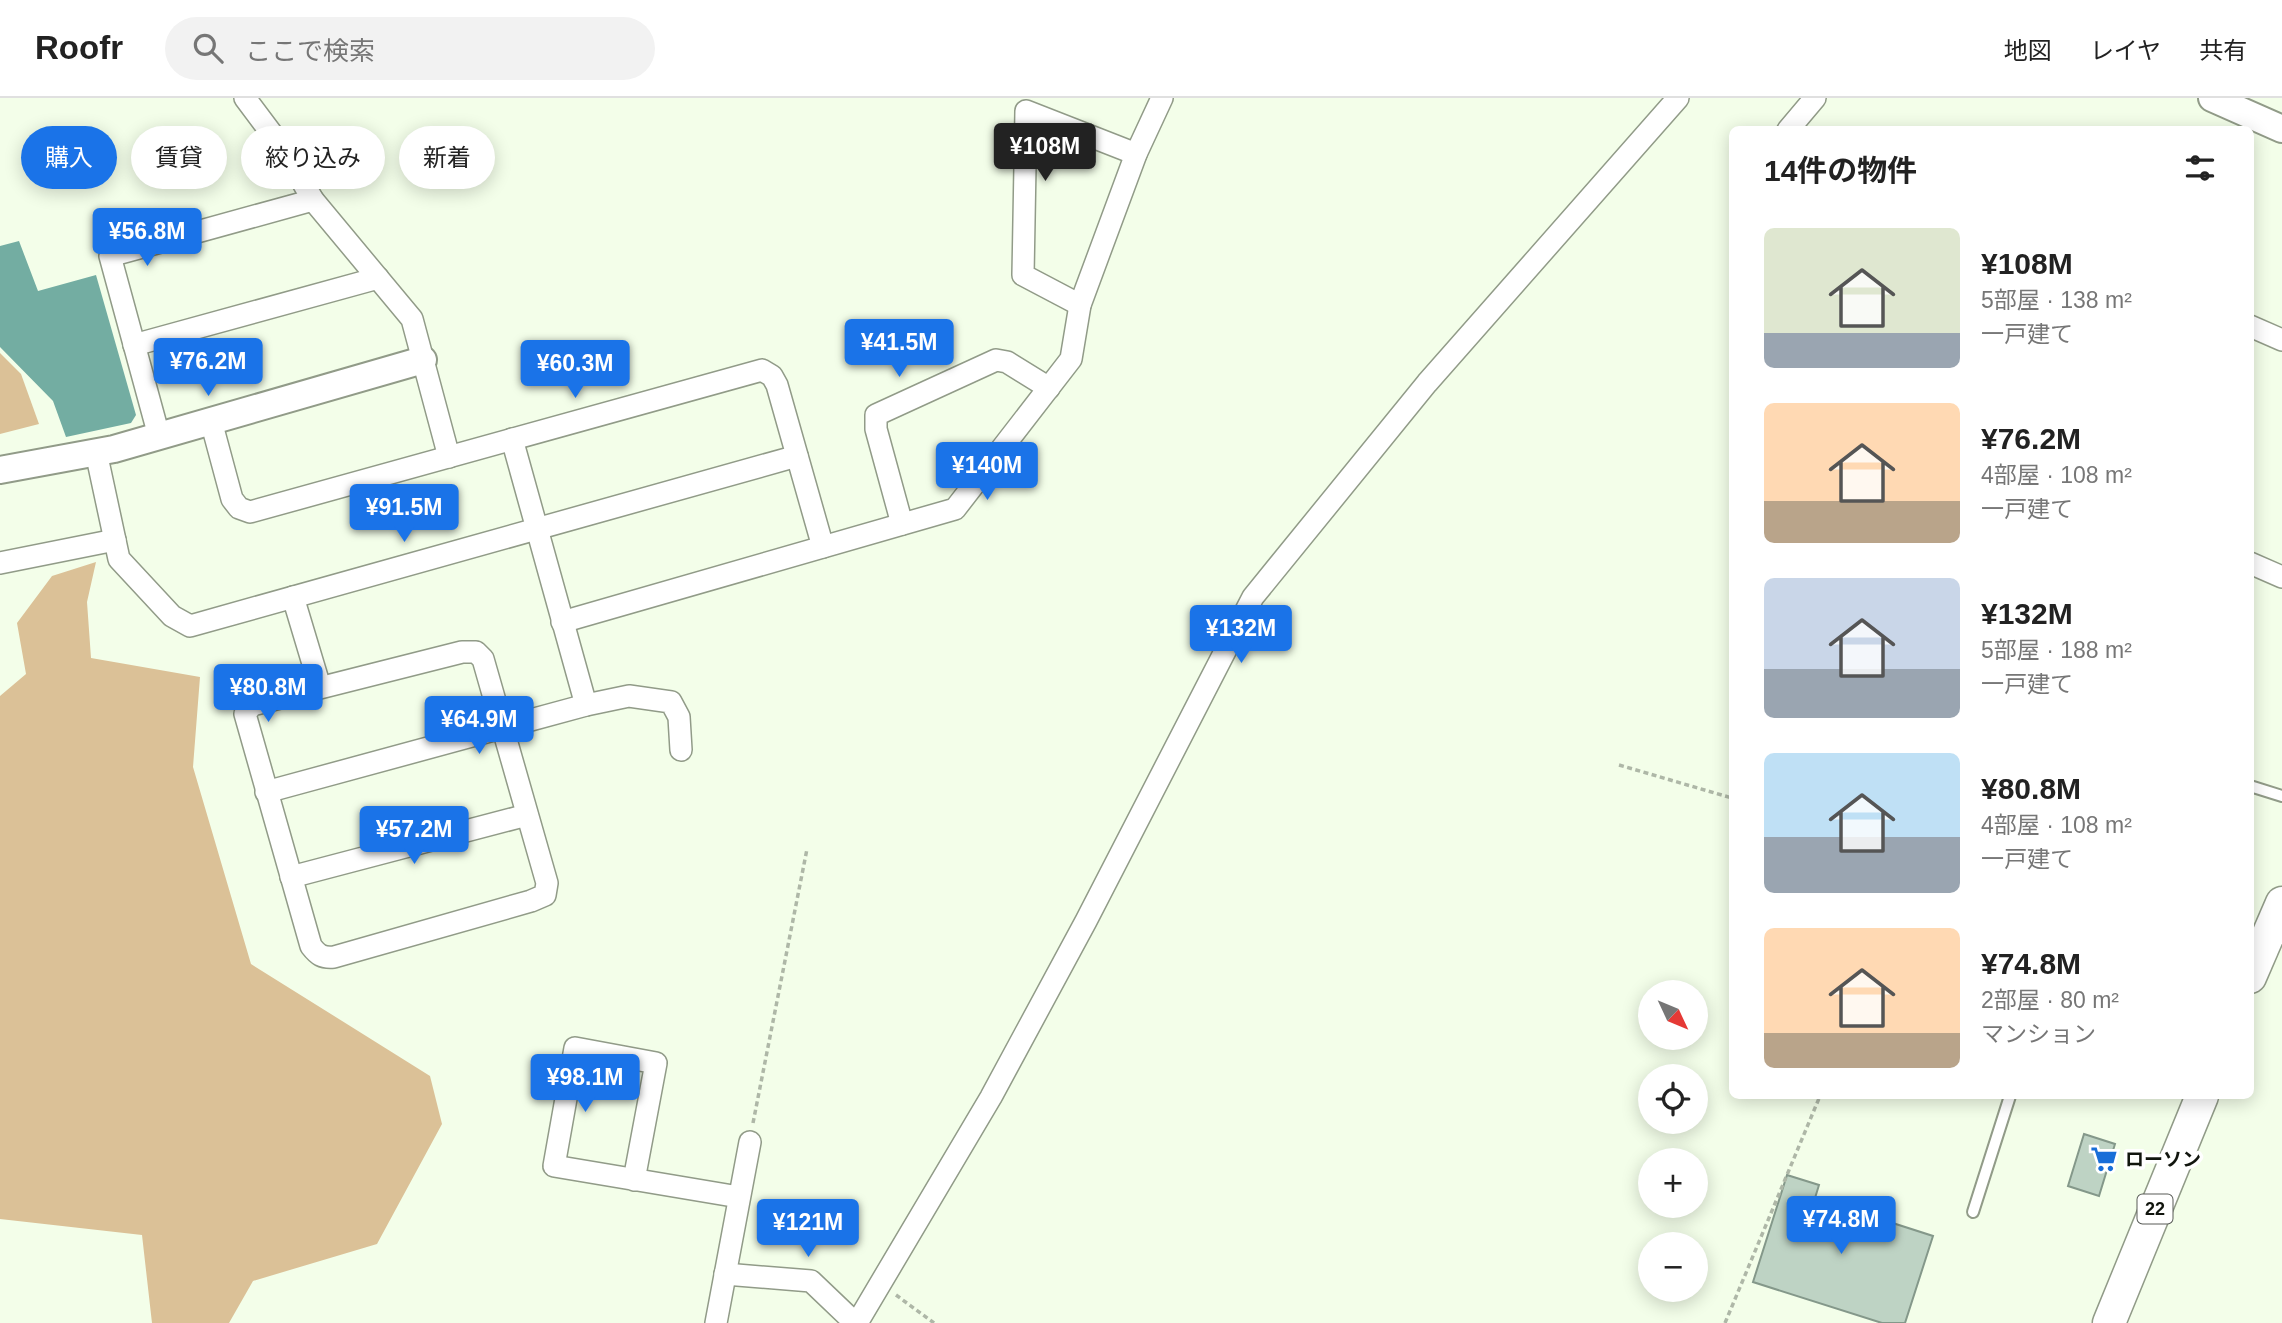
<!DOCTYPE html>
<html lang="ja">
<head>
<meta charset="utf-8">
<style>
	body { margin:0; font-family:Arial,"Noto Sans JP",sans-serif; background:#f2f2f2; color:#222; height:100vh; display:flex; flex-direction:column; font-size:26px; white-space:nowrap }
	* { box-sizing:border-box; margin:0 }
	p { font-size:23px; color:#767676 }
	.icon { flex:none; width:38px; height:38px; fill:none; stroke:currentColor; stroke-width:2; stroke-linecap:round; stroke-linejoin:round }
	.map { position:relative; flex:1; overflow:hidden }
	.details { position:absolute; left:1729px; top:28px; width:525px; height:973px; display:flex; flex-direction:column; background:#fff; border-radius:10px; box-shadow:0 4px 18px #0003 }
	.details>* { flex:none }
	.banner { position:absolute; left:21px; top:28px; width:665px; height:63px; display:flex; gap:14px }
	.needle { width:46px; rotate:134deg }
	.tools { position:absolute; left:1638px; top:882px; display:grid; gap:14px }
	.tools a { display:grid; place-items:center; width:70px; height:70px; border-radius:50%; background:#fff; box-shadow:0 4px 18px #0003; font-size:35px }
	.price { position:absolute; translate:-50% -60px; padding:0 16px; border-radius:7px; background:#1a73e8; color:#fff; font-size:23px; line-height:46px; filter:drop-shadow(0 2px 4px #0008) }
	.price::after { content:''; position:absolute; left:50%; top:42px; width:21px; height:16px; margin-left:-10px; background:inherit; clip-path:polygon(0 0,100% 0,50% 100%) }
	.price.on { background:#222; color:#fff }
	ul { padding:0; list-style:none }
	li { display:flex; align-items:center; gap:21px; height:175px; padding:0 35px }
	li span { display:grid; place-items:center; flex:none; width:196px; height:140px; border-radius:10px; color:#555 }
	li>.icon { margin-inline-start:auto }
	span .icon { width:84px; height:84px; fill:#fffc; stroke-width:1 }
	li b { font-size:30px }
	h2 { display:flex; justify-content:space-between; align-items:center; height:84px; padding:0 35px; font-size:30px }
	.tag { padding:0 24px; border-radius:32px; background:#fff; box-shadow:0 4px 18px #0003; font-size:24px; line-height:63px }
	.tag.on { background:#1a73e8; color:#fff }
	header { display:flex; align-items:center; gap:42px; box-sizing:border-box; height:98px; padding:0 35px; background:#fff; border-bottom:2px solid #e0e0e0 }
	header strong { font-size:33px }
	nav { display:flex; gap:38px; margin-inline-start:auto; font-size:24px }
	.search { width:490px; height:63px; background:#f2f2f2; display:flex; align-items:center; gap:18px; box-sizing:border-box; padding:0 24px; border-radius:38px; color:#767676; font-size:26px }
	.map>svg:first-child { display:block }
</style>
</head>
<body>
<header>
<strong>Roofr</strong>
<div class="search"><svg class="icon" aria-label="search" viewBox="0 0 24 24"><circle cx="10" cy="10" r="6"/><path d="M15 15l6 6"/></svg>ここで検索</div>
<nav><a>地図</a><a>レイヤ</a><a>共有</a></nav>
</header>
<div class="map">
<svg width="2282" height="1225" viewBox="0 0 2282 1225">
	<rect width="100%" height="100%" fill="#f3fee9"/>
	<!-- forest -->
	<g fill="#dbc197">
		<path d="M0,255L21,276L39,326L0,336Z"/>
		<path d="M96,464L87,504L91,560L200,579L193,669L251,866L430,978L442,1026L377,1146L253,1183L229,1225H152L142,1137L0,1121V598L26,576L17,525L52,478Z"/>
	</g>
	<!-- water -->
	<path fill="#73ada2" d="M19,143L38,193L96,177L136,317L131,325L66,339L53,303L0,249V148Z"/>
	<!-- building -->
	<g fill="#bed3c4" stroke="#84988a" stroke-width="2">
		<path d="M2084,1036L2115,1046L2099,1098L2068,1088Z"/>
		<path d="M1787,1077L1819,1087L1815,1100L1933,1138L1905,1225H1882L1753,1184Z"/>
	</g>
	<g fill="none" stroke-linecap="round" stroke-linejoin="round">
		<!-- service casing -->
		<g stroke="#919b88" stroke-width="14">
			<g id="service">
				<path d="M2250,688L2282,698"/>
				<path d="M1973,1114L2010,998"/>
			</g>
		</g>
		<!-- minor casing -->
		<g stroke="#919b88" stroke-width="24">
			<g id="minor">
				<path d="M245,0L284,52L313,102L412,221L449,359"/>
				<path d="M1788,32L1815,0"/>
				<path d="M1080,207L1023,177L1026,13L1136,56"/>
				<path d="M2250,228L2282,242"/>
				<path d="M134,247L378,180"/>
				<path d="M211,323L232,401L239,410L250,414L762,272L772,278L777,287L823,449"/>
				<path d="M159,338L110,158L313,102"/>
				<path d="M512,341L586,607"/>
				<path d="M96,354L119,461L172,518L190,528L797,358"/>
				<path d="M902,426L876,331V317L996,262L1007,264L1049,290"/>
				<path d="M0,465L115,442"/>
				<path d="M2250,465L2282,479"/>
				<path d="M293,499L320,589"/>
				<path d="M562,524L955,411L1071,261L1080,207L1136,56L1162,0"/>
				<path d="M462,554H476L483,561L547,785L545,797L531,803L334,859C322,860 318,857 311,848L245,616L252,607Z"/>
				<path d="M266,694L586,607L629,598L671,604L679,619L681,652"/>
				<path d="M291,779L527,717"/>
				<path d="M634,1082L656,965L575,950L554,1068L739,1099"/>
				<path d="M725,1176L811,1183L855,1225"/>
				<path d="M716,1225L750,1044"/>
				<path d="M857,1225L991,999L1086,823L1253,499L1427,285L1678,0"/>
			</g>
		</g>
		<!-- tertiary casing -->
		<g stroke="#919b88" stroke-width="30">
			<g id="tertiary">
				<path d="M2212,0L2282,31"/>
				<path d="M0,372L114,351L423,262"/>
			</g>
		</g>
		<!-- primary casing -->
		<g stroke="#919b88" stroke-width="35">
			<g id="primary">
				<path d="M2250,879L2282,805"/>
				<path d="M2109,1225L2202,998"/>
			</g>
		</g>
		<!-- path -->
		<g stroke="#aeb7a7" stroke-width="3.5" stroke-dasharray="5 3.5" stroke-linecap="butt">
			<path d="M1619,667L1732,700"/>
			<path d="M753,1025L807,751"/>
			<path d="M896,1197L934,1225"/>
			<path d="M1725,1225L1820,998"/>
		</g>
		<!-- service -->
		<use href="#service" stroke="#fff" stroke-width="10"/>
		<!-- minor -->
		<use href="#minor" stroke="#fff" stroke-width="21"/>
		<!-- tertiary -->
		<use href="#tertiary" stroke="#fff" stroke-width="26"/>
		<!-- primary -->
		<use href="#primary" stroke="#fff" stroke-width="32"/>
	</g>
	<!-- icons -->
	<defs>
		<g id="supermarket-bare" transform="scale(2.1)"><path d="M-6-5.5h2.5l.6 2H6L4.5 2H-2.5L-4.4-4H-6ZM-1.5 3.2a1.3 1.3 0 1 0 .1 0ZM3 3.2a1.3 1.3 0 1 0 .1 0Z" fill="#186ed8" stroke="#fff" stroke-width="2.5" paint-order="stroke"/></g>
	</defs>
	<g fill-rule="evenodd">
		<use href="#supermarket-bare" x="2104" y="1061"/>
	</g>
	<g text-anchor="middle" dominant-baseline="central" stroke-width="7" stroke-linejoin="round" paint-order="stroke">
		<!-- shield labels -->
		<rect fill="#fff" stroke="#585b56" stroke-width="2" x="2137.5" y="1096.5" width="35" height="29" rx="5"/>
		<g font-size="18" font-weight="bold" fill="#11150e">
			<text x="2155" y="1111">22</text>
		</g>
		<!-- poi labels -->
		<g font-size="19" font-weight="bold" fill="#11150e" stroke="#fff" text-anchor="start">
			<text x="2125" y="1061">ローソン</text>
		</g>
	</g>
</svg>
<div class="tools">
<a><svg class="needle" viewBox="-14 -14 28 28"><path d="M0-13l5 13h-10z" fill="#e53935"/><path d="M0 13l5-13h-10z" fill="#767676"/></svg></a>
<a><svg class="icon" aria-label="locate" viewBox="0 0 24 24"><circle cx="12" cy="12" r="6"/><path d="M12 2v4M12 18v4M2 12h4M18 12h4"/></svg></a>
<a>+</a>
<a>−</a>
</div>
<b class="price on" style="left:1045px;top:85px">¥108M</b>
<b class="price" style="left:147px;top:170px">¥56.8M</b>
<b class="price" style="left:899px;top:281px">¥41.5M</b>
<b class="price" style="left:208px;top:300px">¥76.2M</b>
<b class="price" style="left:575px;top:302px">¥60.3M</b>
<b class="price" style="left:987px;top:404px">¥140M</b>
<b class="price" style="left:404px;top:446px">¥91.5M</b>
<b class="price" style="left:1241px;top:567px">¥132M</b>
<b class="price" style="left:268px;top:626px">¥80.8M</b>
<b class="price" style="left:479px;top:658px">¥64.9M</b>
<b class="price" style="left:414px;top:768px">¥57.2M</b>
<b class="price" style="left:585px;top:1016px">¥98.1M</b>
<b class="price" style="left:1841px;top:1158px">¥74.8M</b>
<b class="price" style="left:808px;top:1161px">¥121M</b>
<div class="banner">
<a class="tag on">購入</a>
<a class="tag">賃貸</a>
<a class="tag">絞り込み</a>
<a class="tag">新着</a>
</div>
<section class="details">
<h2>14件の物件<svg class="icon" aria-label="filters" viewBox="0 0 24 24"><path d="M4 7h16M4 17h16"/><circle cx="9" cy="7" r="2"/><circle cx="15" cy="17" r="2"/></svg></h2>
<ul>
<li><span style="background:linear-gradient(#dfe7d0 75%,#9aa5b1 0)"><svg class="icon" aria-label="home" viewBox="0 0 24 24"><path d="M3 11l9-7 9 7M6 9v11h12V9"/></svg></span><div><b>¥108M</b><p>5部屋 · 138 m²</p><p>一戸建て</p></div></li>
<li><span style="background:linear-gradient(#ffd9b3 70%,#b9a48a 0)"><svg class="icon" aria-label="home" viewBox="0 0 24 24"><path d="M3 11l9-7 9 7M6 9v11h12V9"/></svg></span><div><b>¥76.2M</b><p>4部屋 · 108 m²</p><p>一戸建て</p></div></li>
<li><span style="background:linear-gradient(#c9d6e8 65%,#9aa5b1 0)"><svg class="icon" aria-label="home" viewBox="0 0 24 24"><path d="M3 11l9-7 9 7M6 9v11h12V9"/></svg></span><div><b>¥132M</b><p>5部屋 · 188 m²</p><p>一戸建て</p></div></li>
<li><span style="background:linear-gradient(#bfe0f5 60%,#9aa5b1 0)"><svg class="icon" aria-label="home" viewBox="0 0 24 24"><path d="M3 11l9-7 9 7M6 9v11h12V9"/></svg></span><div><b>¥80.8M</b><p>4部屋 · 108 m²</p><p>一戸建て</p></div></li>
<li><span style="background:linear-gradient(#ffd9b3 75%,#b9a48a 0)"><svg class="icon" aria-label="home" viewBox="0 0 24 24"><path d="M3 11l9-7 9 7M6 9v11h12V9"/></svg></span><div><b>¥74.8M</b><p>2部屋 · 80 m²</p><p>マンション</p></div></li>
</ul>
</section>
</div>
</body>
</html>
